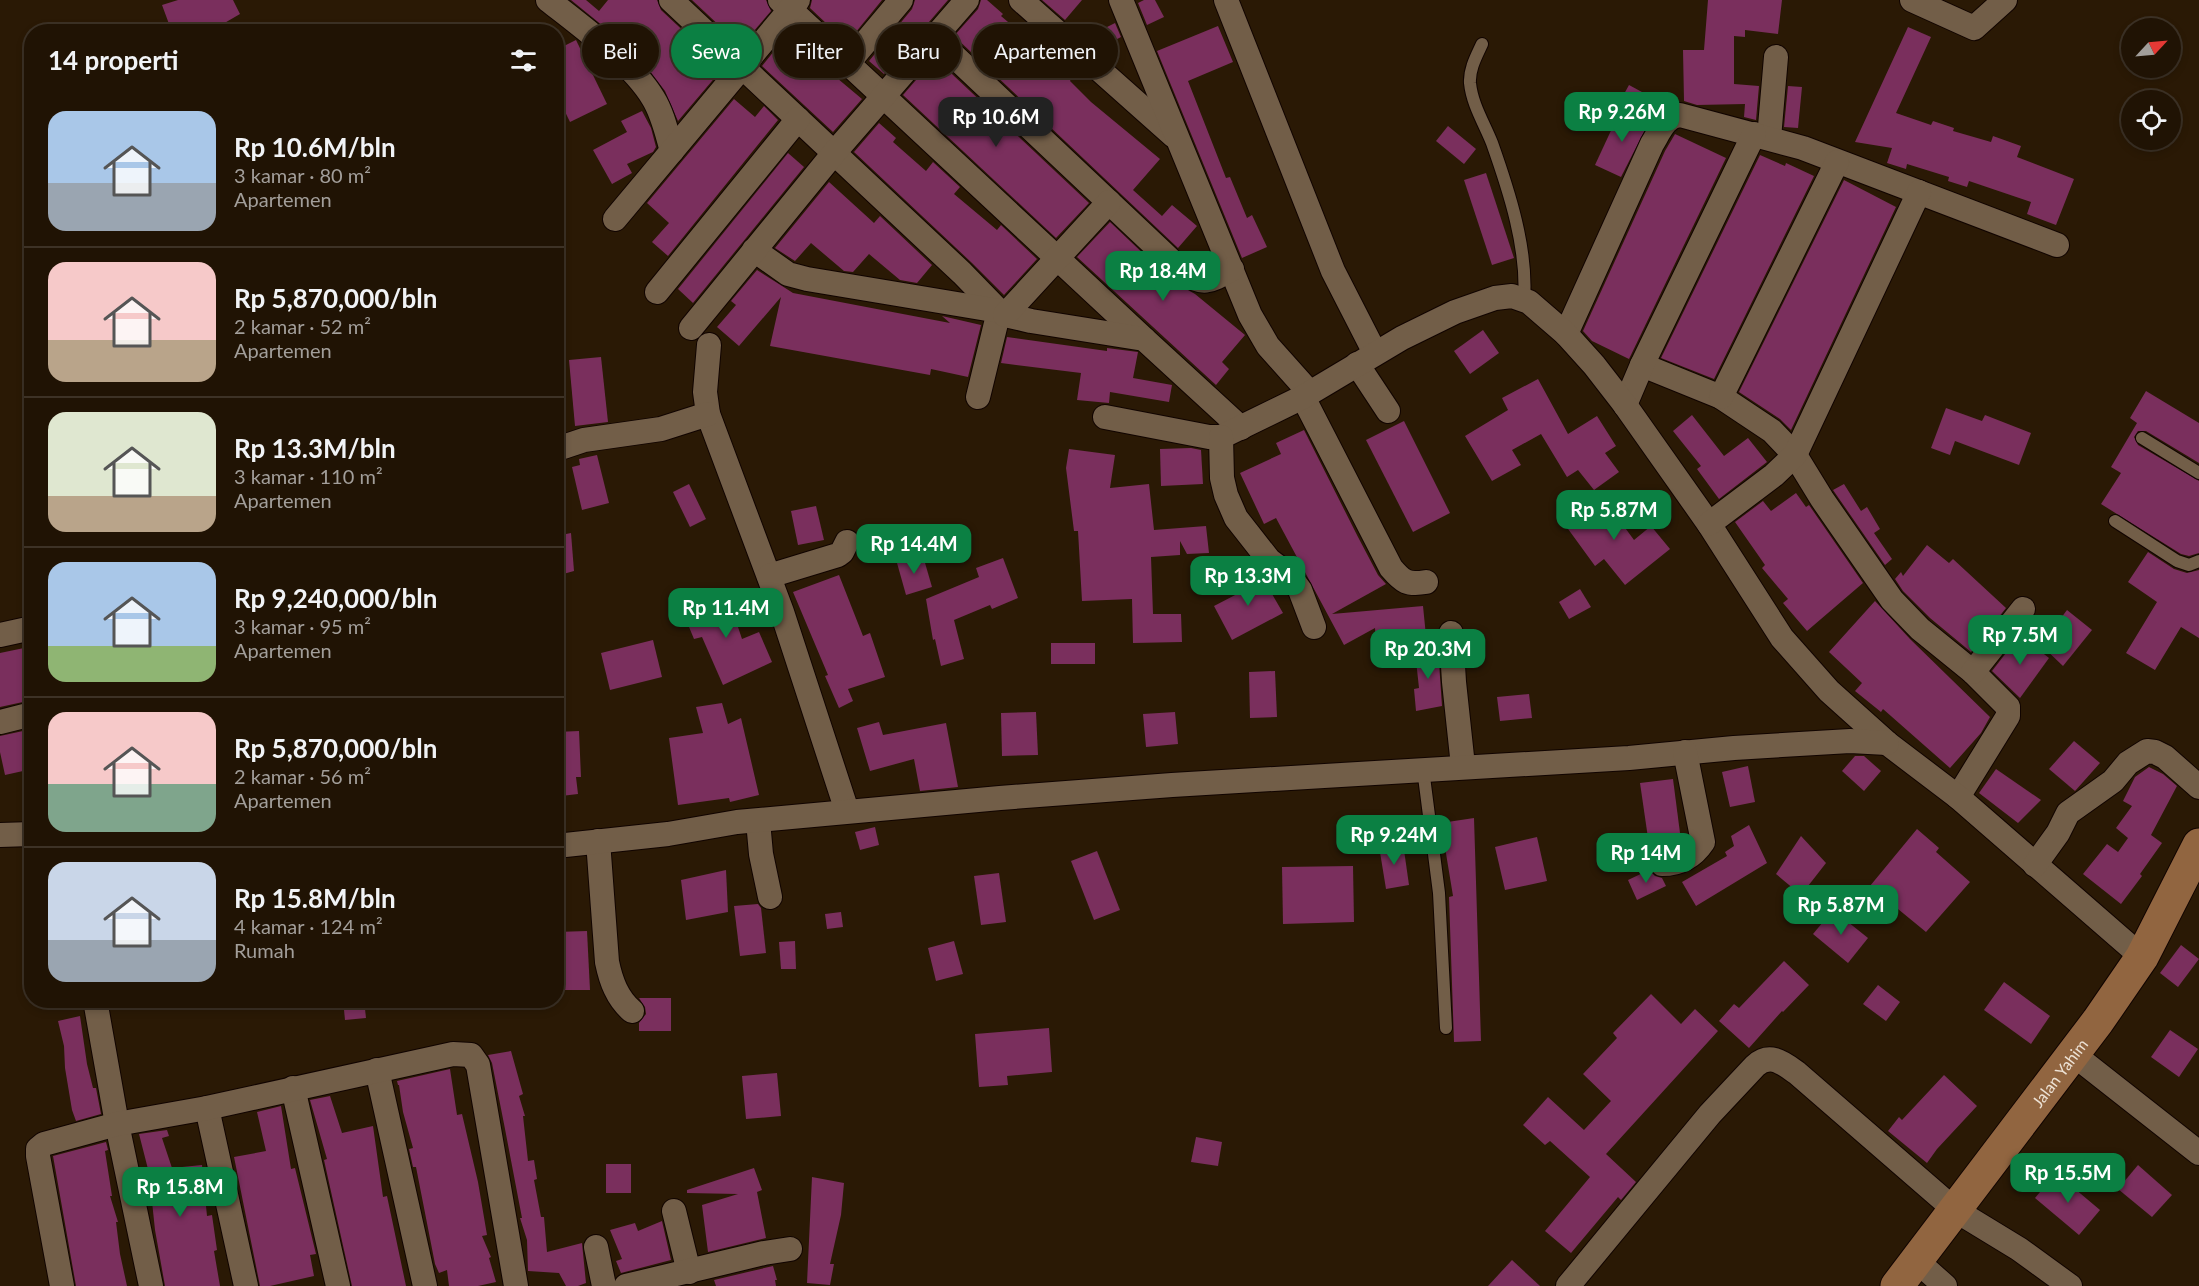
<!DOCTYPE html>
<html lang="id">
<head>
<meta charset="utf-8">
<style>
	body { margin:0; font-family:Lato,sans-serif; background:#281c0e; color:#f1f3f6; height:100vh; display:flex; flex-direction:column; font-size:22px; white-space:nowrap }
	* { box-sizing:border-box; margin:0 }
	p { font-size:20px; color:#a29e9a }
	.icon { flex:none; width:33px; height:33px; fill:none; stroke:currentColor; stroke-width:2; stroke-linecap:round; stroke-linejoin:round }
	.map { position:relative; flex:1; overflow:hidden }
	.details { position:absolute; left:24px; top:24px; width:540px; height:984px; display:flex; flex-direction:column; background:#201304; border-radius:24px; box-shadow:0 3px 9px #0003,0 0 0 2px #3d3226 }
	.details>* { flex:none }
	.banner { position:absolute; left:582px; top:24px; width:570px; height:54px; display:flex; gap:12px }
	.needle { width:39px; rotate:64deg }
	.fabs { position:absolute; left:2121px; top:18px; display:grid; gap:12px }
	.fabs a { display:grid; place-items:center; width:60px; height:60px; border-radius:50%; background:#201304; box-shadow:0 3px 9px #0003,0 0 0 2px #3d3226; font-size:30px }
	.price { position:absolute; translate:-50% -51px; padding:0 14px; border-radius:12px; background:#0b8043; color:#fff; font-size:20px; line-height:39px; filter:drop-shadow(0 2px 3px #0008) }
	.price::after { content:''; position:absolute; left:50%; top:36px; width:18px; height:14px; margin-left:-9px; background:inherit; clip-path:polygon(0 0,100% 0,50% 100%) }
	.price.on { background:#222; color:#fff }
	ul { padding:0; list-style:none }
	li { display:flex; align-items:center; gap:18px; height:150px; padding:0 24px }
	li+li { border-top:2px solid #3d3226 }
	li span { display:grid; place-items:center; flex:none; width:168px; height:120px; border-radius:18px; color:#555 }
	li>.icon { margin-inline-start:auto }
	span .icon { width:72px; height:72px; fill:#fffc; stroke-width:1 }
	li b { font-size:26px }
	h2 { display:flex; justify-content:space-between; align-items:center; height:72px; padding:0 24px; font-size:26px }
	.chip { padding:0 21px; border-radius:27px; background:#201304; box-shadow:0 3px 9px #0003,0 0 0 2px #3d3226; font-size:21px; line-height:54px }
	.chip.on { background:#0b8043; color:#fff }
	.map>svg:first-child { display:block }
</style>
</head>
<body>
<div class="map">
<svg width="2199" height="1286" viewBox="0 0 2199 1286">
	<rect width="100%" height="100%" fill="#2a1905"/>
	<!-- building -->
	<g fill="#7a2f5d">
		<path d="M178,0H233L240,14L209,32H201L198,25L179,32H172L162,5Z"/>
		<path d="M571,0H586L599,11L608,0H657L661,10L723,68L678,121L665,91L643,62L614,35Z"/>
		<path d="M692,0H766L771,11L741,46Z"/>
		<path d="M812,0H882L847,43L810,8Z"/>
		<path d="M915,0H948L884,74L869,61L912,9Z"/>
		<path d="M981,0H987L1003,14L1001,16L1029,40L1027,42L1038,52L1024,68L1045,58L1071,79L1070,81L1091,102L1160,159L1133,190L1162,216L1172,205L1197,226L1178,248L954,36L978,9Z"/>
		<path d="M1042,0H1082L1065,20Z"/>
		<path d="M1144,0H1155L1164,17L1147,25L1138,3Z"/>
		<path d="M1708,0H1782L1778,34L1745,30V37L1734,36V84L1759,86L1756,120L1744,117L1745,104L1697,105L1684,101L1683,50H1704Z"/>
		<path d="M1115,23L1121,37L1102,47L1095,33Z"/>
		<path d="M1218,26L1233,62L1188,81L1226,178L1230,177L1247,218L1252,215L1267,247L1242,258L1157,51Z"/>
		<path d="M1908,27L1931,37L1896,113L1931,125L1933,121L1954,128L1953,131L1991,142L1993,136L2021,146L2017,157L2074,179L2056,225L2027,214L2031,202L1969,181L1967,187L1948,181L1949,177L1907,164L1906,169L1887,163L1892,148L1855,142Z"/>
		<path d="M791,30L834,70L831,73L862,99L833,132L762,66Z"/>
		<path d="M576,40L607,104L570,122L556,93V50Z"/>
		<path d="M935,58L1089,203L1056,238L903,95Z"/>
		<path d="M1629,85L1666,105H1618Z"/>
		<path d="M1788,86L1802,87L1798,128L1784,127Z"/>
		<path d="M734,99L755,117L764,106L778,120L668,256L652,242L669,223L647,203Z"/>
		<path d="M1621,109L1649,122L1621,177L1595,165Z"/>
		<path d="M642,111L651,128L656,147L653,152L627,164L632,173L612,184L593,150L627,132L621,121Z"/>
		<path d="M879,123L896,138L893,142L926,171L933,162L960,187L954,194L997,230L1001,225L1037,259L1004,295L972,263L854,152Z"/>
		<path d="M1448,126L1476,149L1464,164L1436,141Z"/>
		<path d="M1675,134L1726,158L1629,359L1592,341L1583,331L1665,151Z"/>
		<path d="M788,153L804,167L693,303L678,289Z"/>
		<path d="M1760,155L1785,166L1786,163L1814,176L1714,379L1661,358Z"/>
		<path d="M1486,173L1514,258L1492,265L1464,180Z"/>
		<path d="M1844,180L1896,207L1791,430L1780,419L1739,392Z"/>
		<path d="M829,182L874,223L880,216L932,265L917,283L900,280L869,254L853,272L844,271L811,243L795,261L775,248Z"/>
		<path d="M1110,222L1172,281L1195,294L1245,335L1222,362L1229,369L1216,385L1077,257Z"/>
		<path d="M757,270L793,293L950,323L942,316L981,325L968,377L931,369L930,375L770,346L781,297L739,346L717,327L736,305L731,301Z"/>
		<path d="M1483,330L1499,353L1470,374L1454,351Z"/>
		<path d="M1007,337L1107,351V348L1138,352L1133,378L1172,385L1169,402L1110,392L1109,403L1077,400L1081,373L1001,363Z"/>
		<path d="M601,357L608,422L575,426L569,360Z"/>
		<path d="M1538,379L1568,434L1597,416L1616,446L1605,453L1619,472L1594,490L1578,470L1567,477L1541,434L1512,450L1521,465L1492,481L1465,436L1508,410L1502,398Z"/>
		<path d="M2146,391L2199,423V463L2146,431H2138L2134,437L2138,445L2199,481V553L2189,556L2181,554L2101,504L2121,473L2111,467L2137,423L2130,418Z"/>
		<path d="M1946,408L1982,421L1985,415L2031,433L2019,465L1955,441L1950,455L1931,448Z"/>
		<path d="M1692,415L1724,456L1748,438L1767,462L1719,499L1697,469L1701,466L1673,431Z"/>
		<path d="M1404,421L1450,513L1413,532L1366,440Z"/>
		<path d="M1304,430L1358,537L1378,575L1386,584L1332,614L1423,606L1426,636L1376,641L1375,628L1344,645L1276,518L1264,524L1240,473L1281,454L1276,443Z"/>
		<path d="M1191,448L1201,450L1203,484L1161,486L1160,449Z"/>
		<path d="M1069,449L1115,455L1110,488L1149,484L1154,530L1206,526L1209,553L1187,554L1180,541V555L1151,557L1153,614H1181L1182,642L1133,643L1132,599L1082,601L1078,531H1074L1066,468Z"/>
		<path d="M597,455L609,503L582,510L572,467L580,465L579,459Z"/>
		<path d="M689,484L706,519L690,527L673,492Z"/>
		<path d="M1844,484L1861,511L1867,507L1880,529L1874,533L1892,559L1885,565L1833,490Z"/>
		<path d="M1796,493L1806,507L1809,505L1863,583L1807,631L1783,603L1788,599L1762,568L1765,565L1735,522L1763,501L1771,511Z"/>
		<path d="M1601,495L1634,540L1651,526L1670,549L1625,585L1604,559L1595,566L1563,522Z"/>
		<path d="M816,506L824,540L798,545L791,511Z"/>
		<path d="M571,533L574,571L556,576V536Z"/>
		<path d="M1927,545L1949,563L1953,559L2006,608L1971,652L1930,618L1903,591L1895,579L1901,572L1903,576Z"/>
		<path d="M2148,552L2174,569L2187,573L2199,570V638L2181,627L2155,670L2126,653L2157,602L2128,582Z"/>
		<path d="M923,556L932,587L906,595L897,563Z"/>
		<path d="M1003,558L1018,598L992,609L990,605L954,620L964,659L941,666L935,639L933,640L926,599L979,577L976,568Z"/>
		<path d="M1260,573L1283,613L1232,640L1214,606L1239,593L1235,587Z"/>
		<path d="M839,575L863,636L870,633L885,677L848,689L853,701L839,708L825,676L828,675L793,592Z"/>
		<path d="M1580,589L1591,607L1569,619L1559,602Z"/>
		<path d="M726,591L742,639L759,632L772,662L723,685L702,637L694,639L682,610Z"/>
		<path d="M1875,601L1910,639L1990,717L1981,733L1950,768L1883,709L1881,712L1855,691L1862,683L1829,652Z"/>
		<path d="M2067,610L2092,630L2063,666L2041,645Z"/>
		<path d="M2020,635L2049,658L2020,698L1992,671Z"/>
		<path d="M653,640L662,677L610,690L601,653Z"/>
		<rect x="1051" y="643" width="44" height="21"/>
		<path d="M24,648L29,672L27,673L32,690V700L0,707V653Z"/>
		<path d="M1438,648L1442,706L1416,711L1414,689L1419,688L1415,651Z"/>
		<path d="M1275,671L1277,717L1250,718L1249,672Z"/>
		<path d="M1529,694L1532,718L1500,721L1497,697Z"/>
		<path d="M722,703L728,724L741,718L759,795L730,802L729,798L678,805L669,738L703,733L696,707Z"/>
		<path d="M1036,712L1038,755L1002,756L1001,713Z"/>
		<path d="M1175,712L1178,744L1146,747L1143,714Z"/>
		<path d="M879,722L883,735L946,723L958,787L920,791L914,759L870,771L857,728Z"/>
		<path d="M32,729V769L5,775L0,752V736Z"/>
		<path d="M579,731L581,777H576L578,794L561,796L559,777L556,778V732Z"/>
		<path d="M2074,741L2100,763L2075,791L2049,769Z"/>
		<path d="M1855,756H1864L1881,771L1864,791L1842,771Z"/>
		<path d="M1748,766L1755,802L1730,807L1722,772Z"/>
		<path d="M2149,767L2163,774L2177,786L2151,835L2162,843L2140,874L2142,876L2121,904L2083,874L2107,844L2118,852L2128,838L2116,828L2132,806L2123,801L2135,777Z"/>
		<path d="M1996,769L2041,800L2018,823L1979,793Z"/>
		<path d="M1673,779L1680,833L1648,838L1640,783Z"/>
		<path d="M1474,818L1481,1041L1454,1042L1449,897L1453,896L1441,823Z"/>
		<path d="M1749,825L1767,863L1696,906L1682,882L1727,856L1725,852L1734,846L1731,836Z"/>
		<path d="M875,827L879,845L860,850L855,832Z"/>
		<path d="M1917,829L1939,848L1936,852L1970,882L1926,932L1870,886Z"/>
		<path d="M1801,836L1826,863L1801,895L1776,874Z"/>
		<path d="M1537,837L1547,881L1505,890L1495,847Z"/>
		<path d="M1403,843L1409,885L1386,889L1379,846Z"/>
		<path d="M1097,851L1120,910L1094,920L1071,861Z"/>
		<path d="M1353,866L1354,922L1283,924L1282,867Z"/>
		<path d="M726,870L728,912L686,920L681,880Z"/>
		<path d="M1649,870L1655,876L1662,878L1666,886L1637,900L1628,880Z"/>
		<path d="M999,873L1006,922L981,925L974,876Z"/>
		<path d="M758,904L761,908L766,953L740,956L734,906Z"/>
		<path d="M1833,910L1868,938L1848,963L1813,934Z"/>
		<path d="M841,912L843,927L827,929L825,914Z"/>
		<path d="M587,931L590,990H556V932Z"/>
		<path d="M795,941L796,969H781L779,942Z"/>
		<path d="M954,941L963,974L936,981L928,948Z"/>
		<path d="M2181,945L2199,959L2178,987L2160,973Z"/>
		<path d="M1784,961L1809,985L1783,1012L1782,1011L1749,1048L1719,1021L1734,1004L1739,1008Z"/>
		<path d="M2004,982L2050,1016L2031,1044L1984,1010Z"/>
		<path d="M1878,985L1900,1002L1886,1021L1863,1004Z"/>
		<path d="M1651,994L1681,1024L1695,1009L1718,1031L1606,1154L1636,1182L1621,1200L1618,1197L1571,1253L1545,1231L1590,1177L1550,1141L1545,1145L1523,1125L1548,1097L1584,1130L1611,1101L1583,1074L1617,1038L1613,1033Z"/>
		<path d="M639,998H671V1031H639V1023L646,1014L645,1007Z"/>
		<path d="M343,1000H364L366,1018L345,1020Z"/>
		<path d="M80,1016L87,1064L93,1088H96L101,1114L76,1121L72,1110L65,1068L64,1046L58,1021Z"/>
		<path d="M1049,1028L1052,1072L1007,1076L1008,1085L979,1087L975,1034Z"/>
		<path d="M2170,1030L2198,1049L2179,1077L2151,1057Z"/>
		<path d="M511,1051L523,1094L519,1096L525,1116H523L528,1161L534,1160L537,1179L534,1180L541,1217H544L547,1252L582,1243L586,1283L578,1286H566L559,1273L528,1271L527,1240L520,1218H522L505,1129L492,1063L488,1055Z"/>
		<path d="M450,1069L457,1115L462,1114L478,1182L487,1235L482,1236L491,1257L489,1258L496,1282L478,1286H449L447,1270L439,1273L435,1264L416,1167H413L409,1149L413,1148L403,1112L399,1085H398L397,1081Z"/>
		<path d="M777,1073L781,1116L746,1119L742,1076Z"/>
		<path d="M1944,1075L1977,1106L1937,1149L1927,1163L1888,1131L1899,1117L1902,1120Z"/>
		<path d="M330,1096L342,1133L373,1126L383,1197L387,1196L406,1286H352L324,1160L327,1159L310,1100Z"/>
		<path d="M281,1106L291,1169L295,1168L316,1254L310,1255L314,1276L270,1286H260L234,1157L266,1151L257,1112Z"/>
		<path d="M167,1130L169,1136L162,1138L172,1168L202,1165L207,1216L212,1215L217,1250L214,1251L220,1286H165L155,1230L149,1173L139,1134Z"/>
		<path d="M1196,1137L1222,1142L1218,1166L1191,1162Z"/>
		<path d="M106,1142L108,1150L105,1151L112,1196H110L118,1222H116L120,1254L127,1286H76L53,1156Z"/>
		<rect x="606" y="1164" width="25" height="29"/>
		<path d="M2138,1165L2172,1195L2152,1217L2118,1189Z"/>
		<path d="M754,1168L762,1190L757,1192L766,1238L708,1252L702,1205L738,1194L687,1193V1190Z"/>
		<path d="M2056,1173L2100,1210L2079,1235L2035,1198Z"/>
		<path d="M812,1177L844,1183L841,1215L830,1264H834L830,1285L807,1283Z"/>
		<path d="M662,1221L671,1260L621,1273L616,1261L622,1259L610,1230L635,1223L638,1231Z"/>
		<path d="M1512,1260L1540,1286H1488Z"/>
		<path d="M773,1266L777,1280H775L776,1286H716L714,1280Z"/>
	</g>
	<g fill="none" stroke-linecap="round" stroke-linejoin="round">
		<!-- lane casing -->
		<g stroke="#110400" stroke-width="14">
			<g id="lane">
				<path d="M1482,44C1477,55 1469,69 1470,83C1472,104 1484,123 1492,143C1509,191 1528,249 1524,300"/>
				<path d="M2142,438L2199,473"/>
				<path d="M2115,521L2177,561L2189,565L2199,561"/>
				<path d="M1423,769L1439,893L1446,1028"/>
			</g>
		</g>
		<!-- street casing -->
		<g stroke="#110400" stroke-width="26">
			<g id="street">
				<path d="M548,0C581,26 632,63 653,98C663,114 667,134 672,151"/>
				<path d="M671,0L962,273L999,311L978,397"/>
				<path d="M780,0L1144,339"/>
				<path d="M1021,0L1174,136"/>
				<path d="M1121,0L1250,315L1268,346L1310,393"/>
				<path d="M1226,0L1333,271L1375,353"/>
				<path d="M1912,0L1974,28L2005,0"/>
				<path d="M935,38L1182,271C1203,287 1211,281 1232,269"/>
				<path d="M848,63L901,0"/>
				<path d="M1769,138L1776,57"/>
				<path d="M615,219L798,0"/>
				<path d="M754,250L788,274L807,279L999,311L1005,315L1031,321L1144,339L1241,428"/>
				<path d="M657,292L798,119"/>
				<path d="M1005,315L1109,202"/>
				<path d="M691,328L834,153L967,0"/>
				<path d="M1566,334L1652,144C1659,133 1665,116 1680,115L1803,148L2057,245"/>
				<path d="M709,345L705,392L708,414L782,612L847,811"/>
				<path d="M1357,364L1388,411"/>
				<path d="M1642,365L1721,397L1772,431L1795,455L1822,499L1892,600L1920,629L1973,672L2008,707V716L1958,797"/>
				<path d="M1303,397L1391,568C1403,582 1407,585 1426,582"/>
				<path d="M1721,397L1837,162"/>
				<path d="M1625,405L1642,365L1754,134"/>
				<path d="M1105,417L1209,437H1221L1303,397L1402,338L1455,312L1495,298L1512,296L1529,302L1566,334L1594,365L1625,405L1709,524L1782,638L1829,691L1887,743L1958,797L2142,957"/>
				<path d="M1221,437L1222,478L1226,495L1236,518L1269,560L1289,575L1300,590L1314,627"/>
				<path d="M563,447L584,440L661,429L708,414"/>
				<path d="M1709,524L1774,475L1795,455L1919,192"/>
				<path d="M769,576L838,555L842,552L847,542"/>
				<path d="M1451,633L1454,682L1463,766"/>
				<path d="M0,635L32,628"/>
				<path d="M1973,672L2023,609"/>
				<path d="M0,722L32,714"/>
				<path d="M758,821L761,854L770,897"/>
				<path d="M0,835L32,834"/>
				<path d="M598,841L607,962C611,981 617,998 632,1011"/>
				<path d="M556,846L668,834L737,822L1000,798L1172,785L1629,758L1734,748L1850,741L1887,743"/>
				<path d="M1662,864C1680,864 1693,857 1703,842L1685,752"/>
				<path d="M2035,865L2058,833L2068,813L2113,781L2128,763L2147,751L2155,752L2165,757L2199,787"/>
				<path d="M95,1000L117,1124L151,1286"/>
				<path d="M2073,1054L2199,1153"/>
				<path d="M377,1070L425,1286"/>
				<path d="M293,1088L338,1286"/>
				<path d="M207,1108L246,1286"/>
				<path d="M674,1211L689,1272"/>
				<path d="M596,1247L604,1286"/>
				<path d="M1918,1262L1945,1286"/>
				<path d="M62,1286L38,1156V1149L44,1144L117,1124L207,1108L453,1054L471,1055L478,1065L516,1286"/>
				<path d="M626,1286L764,1253L790,1249"/>
				<path d="M1568,1286L1710,1114L1755,1066C1770,1052 1783,1063 1797,1073L1955,1210L2019,1249L2070,1286"/>
			</g>
		</g>
		<!-- secondary casing -->
		<g stroke="#110400" stroke-width="35">
			<g id="secondary">
				<path id="s1" d="M1897,1286L2098,1021L2142,957L2199,845"/>
			</g>
		</g>
		<!-- lane -->
		<use href="#lane" stroke="#725e48" stroke-width="12"/>
		<!-- street -->
		<use href="#street" stroke="#725e48" stroke-width="24"/>
		<!-- secondary -->
		<use href="#secondary" stroke="#916540" stroke-width="33"/>
	</g>
	<g text-anchor="middle" dominant-baseline="central" stroke-width="5" stroke-linejoin="round" paint-order="stroke">
		<!-- street labels -->
		<g font-size="16" fill="#ede2d5" stroke="#0c0601">
			<text stroke="none"><textPath href="#s1" startOffset="268">Jalan Yahim</textPath></text>
		</g>
	</g>
</svg>
<div class="fabs">
<a><svg class="needle" viewBox="-14 -14 28 28"><path d="M0-13l5 13h-10z" fill="#e53935"/><path d="M0 13l5-13h-10z" fill="#a29e9a"/></svg></a>
<a><svg class="icon" aria-label="locate" viewBox="0 0 24 24"><circle cx="12" cy="12" r="6"/><path d="M12 2v4M12 18v4M2 12h4M18 12h4"/></svg></a>
</div>
<b class="price" style="left:1622px;top:143px">Rp 9.26M</b>
<b class="price on" style="left:996px;top:148px">Rp 10.6M</b>
<b class="price" style="left:1163px;top:302px">Rp 18.4M</b>
<b class="price" style="left:1614px;top:541px">Rp 5.87M</b>
<b class="price" style="left:914px;top:575px">Rp 14.4M</b>
<b class="price" style="left:1248px;top:607px">Rp 13.3M</b>
<b class="price" style="left:726px;top:639px">Rp 11.4M</b>
<b class="price" style="left:2020px;top:666px">Rp 7.5M</b>
<b class="price" style="left:1428px;top:680px">Rp 20.3M</b>
<b class="price" style="left:1394px;top:866px">Rp 9.24M</b>
<b class="price" style="left:1646px;top:884px">Rp 14M</b>
<b class="price" style="left:1841px;top:936px">Rp 5.87M</b>
<b class="price" style="left:2068px;top:1204px">Rp 15.5M</b>
<b class="price" style="left:180px;top:1218px">Rp 15.8M</b>
<div class="banner">
<a class="chip">Beli</a>
<a class="chip on">Sewa</a>
<a class="chip">Filter</a>
<a class="chip">Baru</a>
<a class="chip">Apartemen</a>
</div>
<section class="details">
<h2>14 properti<svg class="icon" aria-label="filters" viewBox="0 0 24 24"><path d="M4 7h16M4 17h16"/><circle cx="9" cy="7" r="2"/><circle cx="15" cy="17" r="2"/></svg></h2>
<ul>
<li><span style="background:linear-gradient(#a9c7e8 60%,#9aa5b1 0)"><svg class="icon" aria-label="home" viewBox="0 0 24 24"><path d="M3 11l9-7 9 7M6 9v11h12V9"/></svg></span><div><b>Rp 10.6M/bln</b><p>3 kamar · 80 m²</p><p>Apartemen</p></div></li>
<li><span style="background:linear-gradient(#f6c9c9 65%,#b9a48a 0)"><svg class="icon" aria-label="home" viewBox="0 0 24 24"><path d="M3 11l9-7 9 7M6 9v11h12V9"/></svg></span><div><b>Rp 5,870,000/bln</b><p>2 kamar · 52 m²</p><p>Apartemen</p></div></li>
<li><span style="background:linear-gradient(#dfe7d0 70%,#b9a48a 0)"><svg class="icon" aria-label="home" viewBox="0 0 24 24"><path d="M3 11l9-7 9 7M6 9v11h12V9"/></svg></span><div><b>Rp 13.3M/bln</b><p>3 kamar · 110 m²</p><p>Apartemen</p></div></li>
<li><span style="background:linear-gradient(#a9c7e8 70%,#8fb573 0)"><svg class="icon" aria-label="home" viewBox="0 0 24 24"><path d="M3 11l9-7 9 7M6 9v11h12V9"/></svg></span><div><b>Rp 9,240,000/bln</b><p>3 kamar · 95 m²</p><p>Apartemen</p></div></li>
<li><span style="background:linear-gradient(#f6c9c9 60%,#7fa58c 0)"><svg class="icon" aria-label="home" viewBox="0 0 24 24"><path d="M3 11l9-7 9 7M6 9v11h12V9"/></svg></span><div><b>Rp 5,870,000/bln</b><p>2 kamar · 56 m²</p><p>Apartemen</p></div></li>
<li><span style="background:linear-gradient(#c9d6e8 65%,#9aa5b1 0)"><svg class="icon" aria-label="home" viewBox="0 0 24 24"><path d="M3 11l9-7 9 7M6 9v11h12V9"/></svg></span><div><b>Rp 15.8M/bln</b><p>4 kamar · 124 m²</p><p>Rumah</p></div></li>
</ul>
</section>
</div>
</body>
</html>
